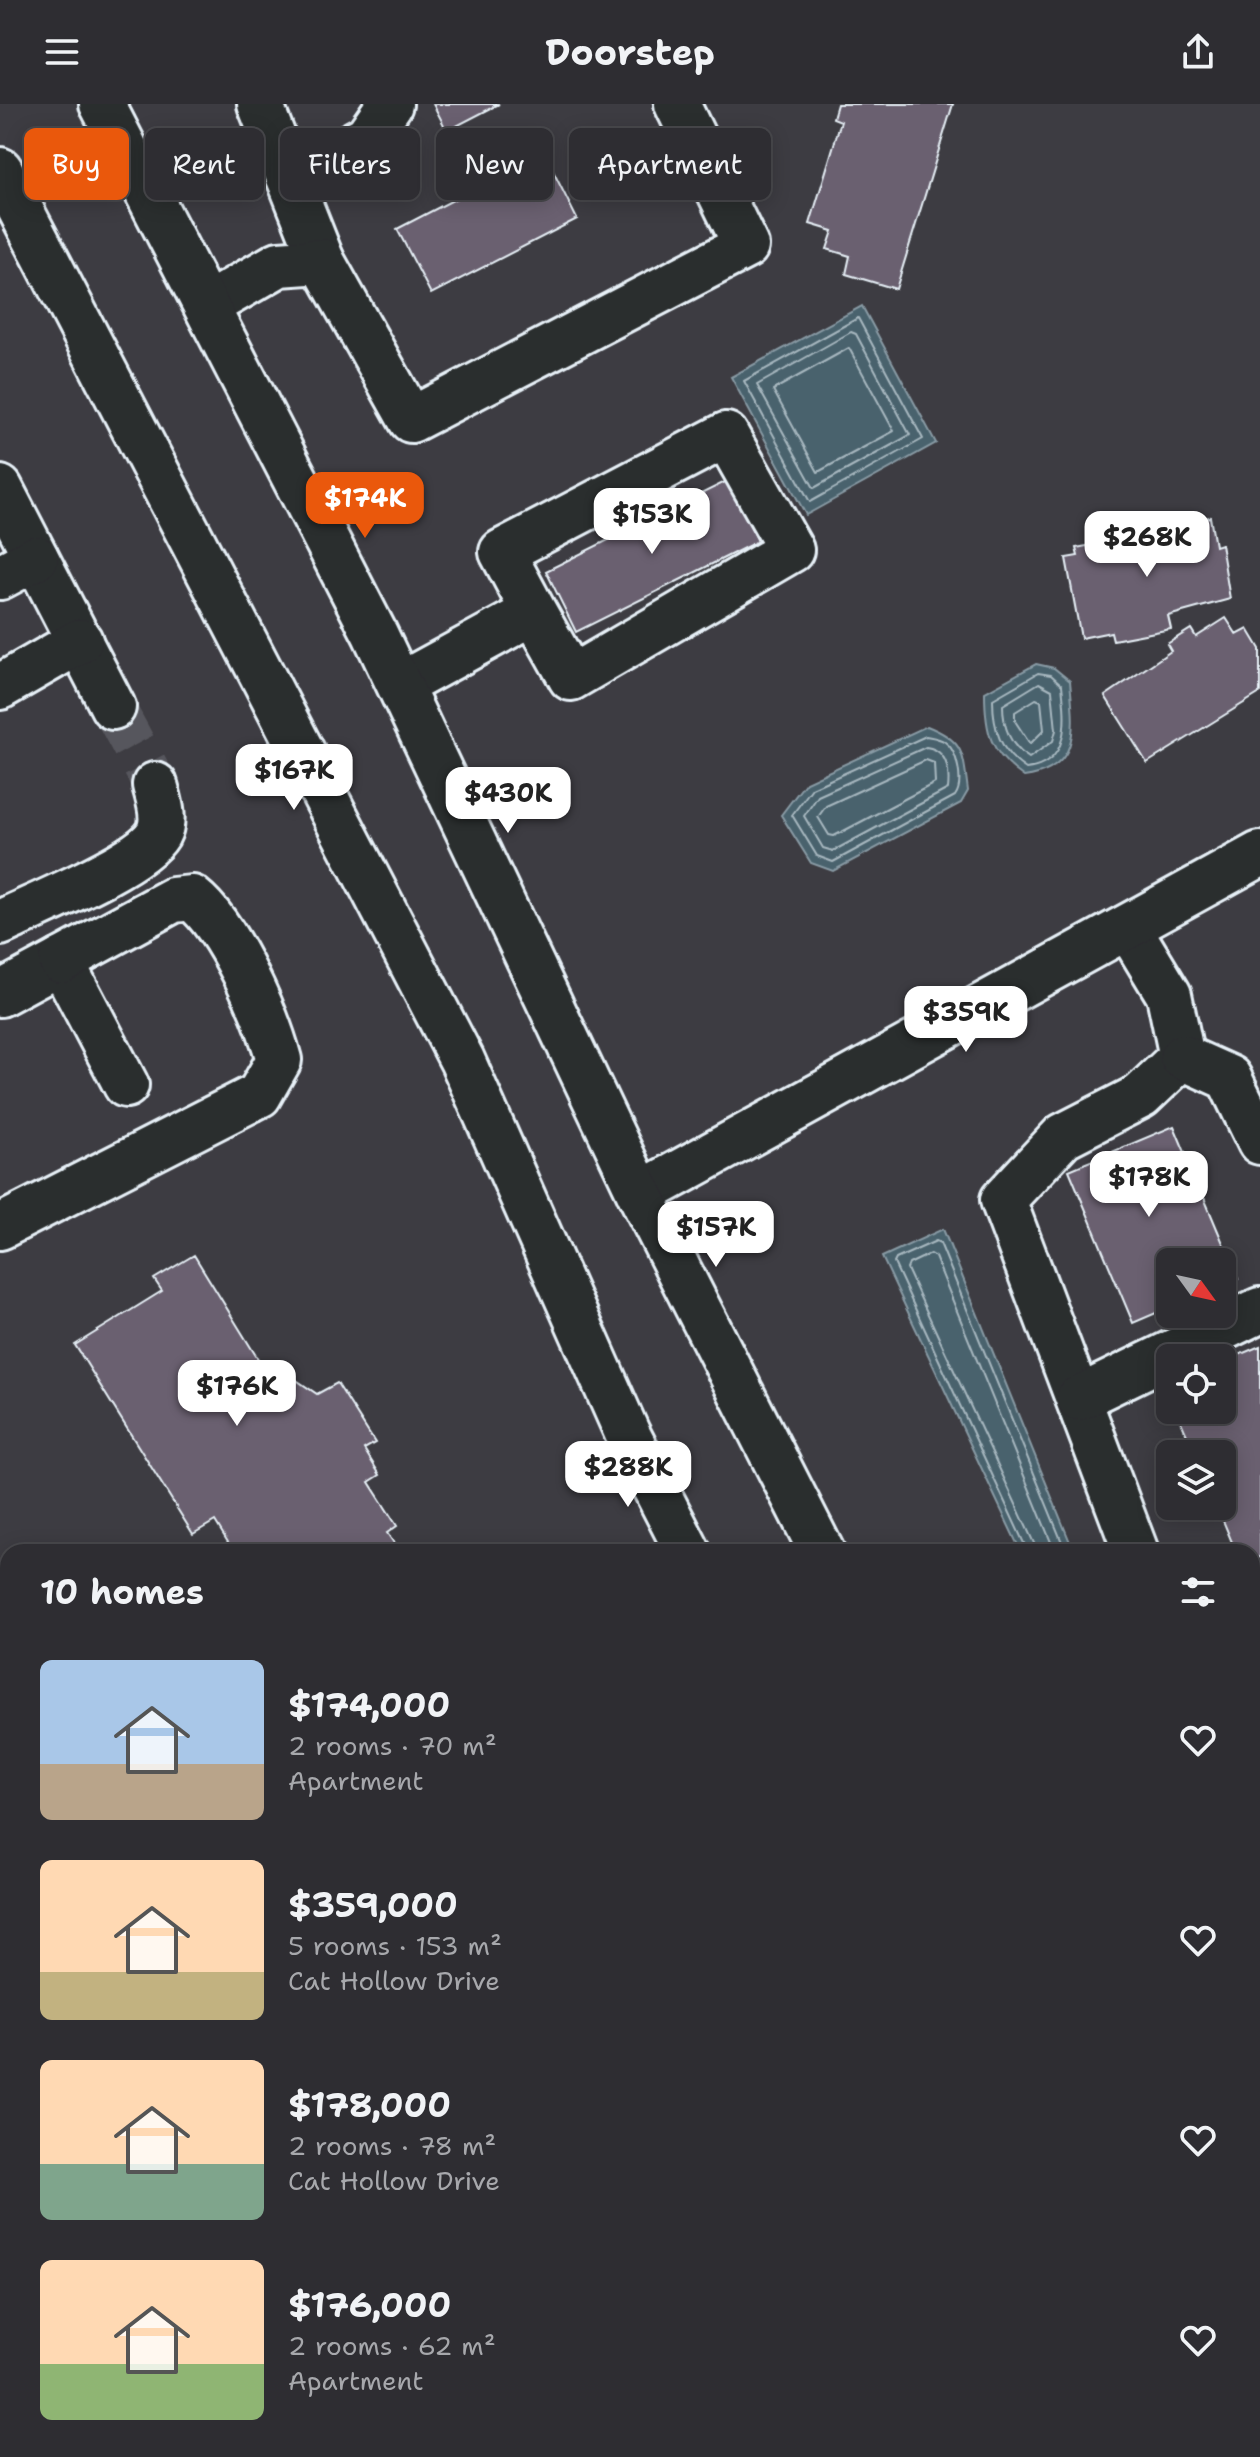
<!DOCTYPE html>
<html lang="en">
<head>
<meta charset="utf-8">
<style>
	body { margin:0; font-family:"Shantell Sans",sans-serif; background:#3a393e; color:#f1f3f6; height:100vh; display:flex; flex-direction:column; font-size:30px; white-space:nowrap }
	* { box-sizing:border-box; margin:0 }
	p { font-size:26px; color:#a7a8ac }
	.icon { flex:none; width:44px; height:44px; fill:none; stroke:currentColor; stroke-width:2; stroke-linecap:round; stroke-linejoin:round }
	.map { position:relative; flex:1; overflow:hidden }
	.sheet { position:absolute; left:0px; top:1440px; width:1260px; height:914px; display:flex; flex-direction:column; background:#2e2d32; border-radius:24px 24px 0 0; box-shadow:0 4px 20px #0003,0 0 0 2px #49494d }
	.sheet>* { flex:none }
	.banner { position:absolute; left:24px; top:24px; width:800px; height:72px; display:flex; gap:16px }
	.needle { width:52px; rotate:123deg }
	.controls { position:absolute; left:1156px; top:1144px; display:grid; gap:16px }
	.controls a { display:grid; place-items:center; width:80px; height:80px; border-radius:12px; background:#2e2d32; box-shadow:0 4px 20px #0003,0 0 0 2px #49494d; font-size:40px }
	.price { position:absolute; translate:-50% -68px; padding:0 18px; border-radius:16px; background:#fff; color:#222; font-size:26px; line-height:52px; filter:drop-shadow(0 2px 4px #0008) }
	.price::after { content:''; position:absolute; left:50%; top:48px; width:24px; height:18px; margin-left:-12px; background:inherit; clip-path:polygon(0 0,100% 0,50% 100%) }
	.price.current { background:#ea580c; color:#fff }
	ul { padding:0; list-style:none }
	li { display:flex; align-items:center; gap:24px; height:200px; padding:0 40px }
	li span { display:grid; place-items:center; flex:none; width:224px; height:160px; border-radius:12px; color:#555 }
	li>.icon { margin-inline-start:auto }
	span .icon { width:96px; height:96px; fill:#fffc; stroke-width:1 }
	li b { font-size:34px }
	h2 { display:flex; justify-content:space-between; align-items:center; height:96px; padding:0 40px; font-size:34px }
	.pill { padding:0 28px; border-radius:12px; background:#2e2d32; box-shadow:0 4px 20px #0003,0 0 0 2px #49494d; font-size:28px; line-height:72px }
	.pill.current { background:#ea580c; color:#fff }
	header { display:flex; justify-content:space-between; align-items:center; height:104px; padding:0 40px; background:#2e2d32; font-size:36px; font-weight:700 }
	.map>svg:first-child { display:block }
</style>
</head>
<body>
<header><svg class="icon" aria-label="menu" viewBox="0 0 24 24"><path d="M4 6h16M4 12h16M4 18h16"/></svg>Doorstep<svg class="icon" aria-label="share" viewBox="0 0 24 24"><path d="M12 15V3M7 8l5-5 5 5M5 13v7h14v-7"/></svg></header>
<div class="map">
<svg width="1260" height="2353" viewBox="0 0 1260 2353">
	<rect width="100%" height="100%" fill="#3d3c42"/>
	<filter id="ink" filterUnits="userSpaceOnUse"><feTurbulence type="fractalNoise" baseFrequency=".0125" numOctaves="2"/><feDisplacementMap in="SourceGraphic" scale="16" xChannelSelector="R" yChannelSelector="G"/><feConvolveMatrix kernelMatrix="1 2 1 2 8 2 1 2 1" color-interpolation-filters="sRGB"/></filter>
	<g filter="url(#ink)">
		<!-- green -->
		<path fill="#546e5d" stroke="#9eb0aa" stroke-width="2" d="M0,2247L8,2249V2346H387L413,2353H0Z"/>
		<!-- water -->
		<g fill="#49626d" stroke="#899ba5" stroke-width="2">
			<path d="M862,202L936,339L806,411L731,273Z"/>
			<path d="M1036,560L1054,564L1070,577C1074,622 1082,665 1024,673C990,649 985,629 985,588Z"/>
			<path d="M927,622C965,637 963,650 968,687L961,699L833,767L811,759L781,711L806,678Z"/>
			<path d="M943,1125L1074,1448H1021L882,1153Z"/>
			<path d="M8,1852V2168L0,2165V1855Z"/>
		</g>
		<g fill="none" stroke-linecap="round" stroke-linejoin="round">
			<!-- shore -->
			<g stroke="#a8b8c0" stroke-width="2">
				<path d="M858,214L923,335L810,398L744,277Z"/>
				<path d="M851,228L856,230L910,331L814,384L757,281Z"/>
				<path d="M849,244L894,327L818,368L773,286Z"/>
				<path d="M1038,569L1051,571L1062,581C1066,615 1071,660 1026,665C1000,648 993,625 993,595Z"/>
				<path d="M1039,579L1052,586L1056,626L1053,637L1029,654C1010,642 1003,623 1003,601Z"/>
				<path d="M1036,595L1041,597L1044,626L1030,640L1015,617V608Z"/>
				<path d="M926,632C931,633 940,634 945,638C958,647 964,680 955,692L833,758L817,752L792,711L812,684Z"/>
				<path d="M926,643C947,646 950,666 948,685L833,747L823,744L804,712L818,692Z"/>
				<path d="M926,656L934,659L935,679L834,732L829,731L818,713L826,702Z"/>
				<path d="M1028,1448L894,1159L896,1155L936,1137L940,1139L1066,1448"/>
				<path d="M1038,1448L907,1165L909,1160L930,1150L935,1153L1055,1448"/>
			</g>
			<!-- stream -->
			<path stroke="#899ba5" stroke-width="12" d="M0,2345L8,2331"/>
		</g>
		<!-- building -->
		<g fill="#6a606f" stroke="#e8f1f8" stroke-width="2">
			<path d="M433,0H499L447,27Z"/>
			<path d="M837,0H953L896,185L846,170L850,152L827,145L833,127L810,120L841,17L833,14Z"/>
			<path d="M544,49L577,115L431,190L397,125Z"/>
			<path d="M727,377L758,437L576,528L546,467Z"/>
			<path d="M1210,413L1215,442L1221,440L1230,495L1168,512L1171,525L1113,536L1111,528L1081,534L1066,454L1078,452L1076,444L1103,439V433Z"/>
			<path d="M1226,514L1237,531L1248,525L1260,545V589L1147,659L1105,592L1171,547L1167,540L1191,525L1196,533Z"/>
			<path d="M1174,1022L1238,1175L1222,1182V1158H1170V1203L1133,1219L1069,1066Z"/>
			<path d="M194,1151L274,1281L289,1271L317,1290L337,1279L375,1339L364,1345L380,1371L369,1378L397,1422L387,1429L400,1448H234L215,1417L193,1430L75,1241L162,1187L154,1175Z"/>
			<path d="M1260,1242V1504L1252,1485V1448H1236L1217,1402H1222V1350H1195L1176,1306H1222V1258Z"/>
		</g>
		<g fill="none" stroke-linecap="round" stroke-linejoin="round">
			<!-- minor-tunnel -->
			<path stroke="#57575d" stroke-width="44" stroke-dasharray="44 22" stroke-linecap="butt" d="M113,603L155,681"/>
			<!-- minor casing -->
			<g stroke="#e8f1f8" stroke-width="50">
				<g id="minor">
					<path d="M260,0L322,157"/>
					<path d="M290,75L367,33L390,0"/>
					<path d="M208,201L279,160L322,157L411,316L746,142L677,0"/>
					<path d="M0,384L113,603"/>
					<path d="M0,473L36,454"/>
					<path d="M400,581L534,508L571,574L791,446L726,331L502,448L534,508"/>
					<path d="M0,583L80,537"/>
					<path d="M0,819C35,802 140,760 158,730C166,715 159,696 155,681"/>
					<path d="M1128,823L1169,891L1182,953L1141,992L1063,1032L1003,1096L1136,1448"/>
					<path d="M0,890L61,857L126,981"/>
					<path d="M1182,953L1229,974L1260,1038"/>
					<path d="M640,1090L1260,750"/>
					<path d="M0,1123L259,991L279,956C267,911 228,822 192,794L173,796L61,857"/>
					<path d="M1079,1294L1260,1206"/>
					<path d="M0,1609L8,1626"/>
					<path d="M1252,1641L1260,1637"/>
					<path d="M1252,1728L1258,1785L1252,1790"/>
					<path d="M1252,1924L1260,1920"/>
					<path d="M1252,2009L1260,2026"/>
					<path d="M651,2346L681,2353"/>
					<path d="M951,2346L954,2353"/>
					<path d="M713,2353L722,2346"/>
				</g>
			</g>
			<!-- major casing -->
			<g stroke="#e8f1f8" stroke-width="50">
				<g id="major">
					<path d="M102,0L375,530L640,1090L822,1448"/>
					<path d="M0,66L462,956L628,1331L688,1448"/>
					<path d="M1095,2346L1098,2353"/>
					<path d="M1217,2346L1221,2353"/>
				</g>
			</g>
			<!-- path -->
			<g stroke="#e8f1f8" stroke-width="5" stroke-dasharray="8 6" stroke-linecap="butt">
				<path d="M0,2262L8,2264"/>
				<path d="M328,2346L355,2353"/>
			</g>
			<!-- minor -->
			<use href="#minor" stroke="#2a2d2e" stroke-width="44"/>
			<!-- major -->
			<use href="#major" stroke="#2a2d2e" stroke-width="44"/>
		</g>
	</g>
</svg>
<div class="controls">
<a><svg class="needle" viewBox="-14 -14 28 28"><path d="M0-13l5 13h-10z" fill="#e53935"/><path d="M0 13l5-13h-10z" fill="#a7a8ac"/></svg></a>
<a><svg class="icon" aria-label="locate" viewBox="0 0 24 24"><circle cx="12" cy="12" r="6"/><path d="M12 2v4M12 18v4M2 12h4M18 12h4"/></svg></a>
<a><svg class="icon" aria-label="layers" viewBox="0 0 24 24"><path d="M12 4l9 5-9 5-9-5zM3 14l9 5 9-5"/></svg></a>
</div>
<b class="price current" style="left:365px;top:436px">$174K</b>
<b class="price" style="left:652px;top:452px">$153K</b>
<b class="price" style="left:1147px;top:475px">$268K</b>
<b class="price" style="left:294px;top:708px">$167K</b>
<b class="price" style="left:508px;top:731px">$430K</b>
<b class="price" style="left:966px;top:950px">$359K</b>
<b class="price" style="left:1149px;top:1115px">$178K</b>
<b class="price" style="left:716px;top:1165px">$157K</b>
<b class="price" style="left:237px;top:1324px">$176K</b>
<b class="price" style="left:628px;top:1405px">$288K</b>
<div class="banner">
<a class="pill current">Buy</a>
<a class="pill">Rent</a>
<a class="pill">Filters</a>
<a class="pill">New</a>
<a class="pill">Apartment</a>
</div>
<section class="sheet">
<h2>10 homes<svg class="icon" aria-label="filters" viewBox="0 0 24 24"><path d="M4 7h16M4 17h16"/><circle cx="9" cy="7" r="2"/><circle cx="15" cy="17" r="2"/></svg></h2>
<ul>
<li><span style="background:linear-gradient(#a9c7e8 65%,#b9a48a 0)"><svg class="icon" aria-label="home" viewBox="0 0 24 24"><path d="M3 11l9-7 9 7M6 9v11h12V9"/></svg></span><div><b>$174,000</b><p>2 rooms · 70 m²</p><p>Apartment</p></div><svg class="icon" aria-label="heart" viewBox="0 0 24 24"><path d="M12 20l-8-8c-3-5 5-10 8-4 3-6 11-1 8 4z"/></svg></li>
<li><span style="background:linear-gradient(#ffd9b3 70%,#c2b280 0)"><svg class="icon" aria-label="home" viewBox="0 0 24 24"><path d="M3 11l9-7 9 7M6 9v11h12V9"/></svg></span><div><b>$359,000</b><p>5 rooms · 153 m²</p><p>Cat Hollow Drive</p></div><svg class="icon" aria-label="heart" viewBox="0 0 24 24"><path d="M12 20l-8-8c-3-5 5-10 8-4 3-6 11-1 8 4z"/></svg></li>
<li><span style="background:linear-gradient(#ffd9b3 65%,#7fa58c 0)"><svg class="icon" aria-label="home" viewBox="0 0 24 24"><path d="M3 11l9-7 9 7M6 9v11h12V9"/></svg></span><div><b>$178,000</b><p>2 rooms · 78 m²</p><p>Cat Hollow Drive</p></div><svg class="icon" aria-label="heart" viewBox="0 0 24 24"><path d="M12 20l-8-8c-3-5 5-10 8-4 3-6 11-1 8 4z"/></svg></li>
<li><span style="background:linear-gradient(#ffd9b3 65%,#8fb573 0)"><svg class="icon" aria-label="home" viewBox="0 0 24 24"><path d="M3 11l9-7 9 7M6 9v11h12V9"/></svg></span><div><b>$176,000</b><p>2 rooms · 62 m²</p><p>Apartment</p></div><svg class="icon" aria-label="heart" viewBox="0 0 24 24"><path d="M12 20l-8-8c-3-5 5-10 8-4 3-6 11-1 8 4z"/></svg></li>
</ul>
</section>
</div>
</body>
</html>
